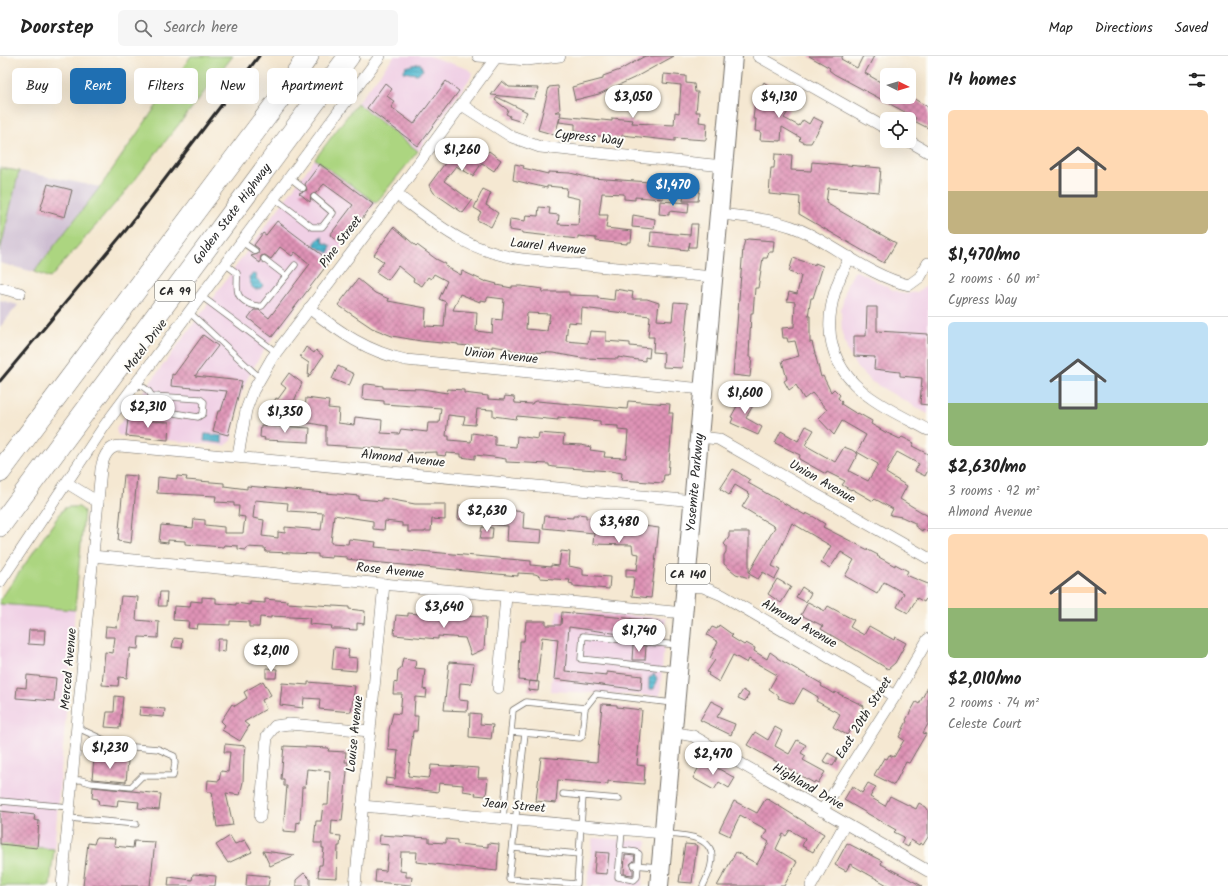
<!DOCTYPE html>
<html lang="en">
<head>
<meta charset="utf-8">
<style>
	body { margin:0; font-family:Kalam,sans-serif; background:#f6f6f6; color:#222; height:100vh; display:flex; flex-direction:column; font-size:15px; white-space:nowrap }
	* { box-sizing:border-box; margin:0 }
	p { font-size:13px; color:#767676 }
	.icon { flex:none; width:22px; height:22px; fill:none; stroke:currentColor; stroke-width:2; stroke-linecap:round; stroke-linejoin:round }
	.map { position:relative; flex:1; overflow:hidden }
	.drawer { display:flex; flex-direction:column; background:#fff; width:300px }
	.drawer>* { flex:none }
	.guide { position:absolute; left:12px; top:12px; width:380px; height:36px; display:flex; gap:8px }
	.needle { width:26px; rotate:95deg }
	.fabs { position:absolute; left:880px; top:12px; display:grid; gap:8px }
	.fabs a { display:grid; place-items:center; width:36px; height:36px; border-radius:6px; background:#fff; box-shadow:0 4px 16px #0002; font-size:20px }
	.price { position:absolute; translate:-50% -34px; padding:0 9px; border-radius:14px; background:#fff; color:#222; font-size:13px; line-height:26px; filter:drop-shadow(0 1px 2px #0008) }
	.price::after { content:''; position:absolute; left:50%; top:24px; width:12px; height:9px; margin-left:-6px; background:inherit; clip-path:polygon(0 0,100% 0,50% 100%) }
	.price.current { background:#1f6fb2; color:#fff }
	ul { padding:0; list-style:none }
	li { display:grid; align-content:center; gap:8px; height:212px; padding:0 20px }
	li+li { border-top:1px solid #e0e0e0 }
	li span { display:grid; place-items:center; height:124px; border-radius:6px; color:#555 }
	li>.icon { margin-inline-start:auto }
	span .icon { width:72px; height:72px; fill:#fffc; stroke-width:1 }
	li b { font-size:17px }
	h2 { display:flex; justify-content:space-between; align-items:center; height:48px; padding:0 20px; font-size:17px }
	.tag { padding:0 14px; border-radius:6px; background:#fff; box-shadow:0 4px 16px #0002; font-size:14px; line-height:36px }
	.tag.current { background:#1f6fb2; color:#fff }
	header { display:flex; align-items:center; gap:24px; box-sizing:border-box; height:56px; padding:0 20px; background:#fff; border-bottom:1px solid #e0e0e0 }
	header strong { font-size:19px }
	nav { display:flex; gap:22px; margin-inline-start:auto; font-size:14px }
	.search { width:280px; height:36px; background:#f6f6f6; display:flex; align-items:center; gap:10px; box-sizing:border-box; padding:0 14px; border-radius:6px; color:#767676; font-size:15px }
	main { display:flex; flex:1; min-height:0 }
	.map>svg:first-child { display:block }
</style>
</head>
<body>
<header>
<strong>Doorstep</strong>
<div class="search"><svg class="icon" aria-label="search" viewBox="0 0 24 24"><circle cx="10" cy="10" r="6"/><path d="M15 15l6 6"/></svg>Search here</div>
<nav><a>Map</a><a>Directions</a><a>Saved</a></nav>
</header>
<main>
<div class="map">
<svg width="928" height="830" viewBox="0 0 928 830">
	<defs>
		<pattern id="water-rules" width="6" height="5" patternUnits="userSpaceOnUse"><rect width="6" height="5" fill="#53bad1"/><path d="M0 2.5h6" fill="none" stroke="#4597aa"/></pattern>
		<pattern id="building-cross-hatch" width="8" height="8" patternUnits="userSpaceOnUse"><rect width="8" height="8" fill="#df93b6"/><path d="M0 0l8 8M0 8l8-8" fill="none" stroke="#b57894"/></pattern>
	</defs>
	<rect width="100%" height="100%" fill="#fdfcf7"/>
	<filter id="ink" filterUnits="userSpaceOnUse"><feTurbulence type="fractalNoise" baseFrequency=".025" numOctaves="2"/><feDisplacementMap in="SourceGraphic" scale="8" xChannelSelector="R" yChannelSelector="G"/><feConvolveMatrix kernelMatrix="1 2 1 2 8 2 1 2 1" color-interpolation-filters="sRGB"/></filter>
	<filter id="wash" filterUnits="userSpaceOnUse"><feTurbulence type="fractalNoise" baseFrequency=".012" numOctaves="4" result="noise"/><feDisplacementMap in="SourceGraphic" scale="16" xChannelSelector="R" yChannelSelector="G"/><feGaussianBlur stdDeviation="0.9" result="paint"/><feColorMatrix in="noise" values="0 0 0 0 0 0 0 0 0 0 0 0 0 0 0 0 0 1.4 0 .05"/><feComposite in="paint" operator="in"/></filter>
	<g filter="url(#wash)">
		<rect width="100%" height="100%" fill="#f5e8d2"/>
		<!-- built -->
		<g fill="#f0d0e5">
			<path d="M394,0H429L468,13L472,16L471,21L418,95L357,47Z"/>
			<path d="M315,103L376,147L262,297L247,323L239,345L231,385L225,390L118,379L116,373Z"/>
			<path d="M857,215L893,234L904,238L917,236L928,228V358L872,326L857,312L848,296L842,278L841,254L846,231L854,216Z"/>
			<path d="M0,548L75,554L54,793L0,788Z"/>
			<path d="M557,554L666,562L660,640L551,635Z"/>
			<path d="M593,782L647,785L642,830H587Z"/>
		</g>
		<!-- industrial -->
		<g fill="#cebed2">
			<path d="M19,115L100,131L34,216L0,207V195Z"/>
			<path d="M0,244L18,249L0,271Z"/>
		</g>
		<!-- green -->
		<g fill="#acd580" stroke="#6c8056">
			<path d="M191,0H233L126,135L50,222L34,216L100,131Z"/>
			<path d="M357,47L418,95L376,147L315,103Z"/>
			<path d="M0,112L19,115L0,195Z"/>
			<path d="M69,451H79L84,455L75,554L0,548V544L64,452Z"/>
			<path d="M0,788L54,793L50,830H0Z"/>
		</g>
		<!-- water -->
		<g fill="url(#water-rules)" stroke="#3f727e">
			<path d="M420,7L423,14L417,18L403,16L406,11Z"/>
			<path d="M320,181H322L323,186L331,190L329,197L315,190V187Z"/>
			<path d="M253,218L257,219L256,222L263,229L261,232L256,234L251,230L249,221Z"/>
			<path d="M205,378L222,380V387L204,385Z"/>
			<path d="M654,618L657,622L654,633H649V622Z"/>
		</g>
		<g id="blocks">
			<!-- building -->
			<g fill="url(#building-cross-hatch)" fill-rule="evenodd">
				<path d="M645,0H674L634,22L599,38L575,44L572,31L603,23V20L620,14Z"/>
				<path d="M809,0H843L841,3L857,12L863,0H874L865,17L887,30V41H911L928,51V72L914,65L916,62L834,18L829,14L830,12Z"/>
				<path d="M664,18L686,20V27L694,28L695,36H698L696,56H700L699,66L707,67L706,84L675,82V85L622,79V82H615L583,78L580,77V75L575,74V68L559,66L560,61L555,79L538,74L549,31L558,30L560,54L555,56H561L560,60L612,65V62L633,64L632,67L674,69L675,56L679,57L681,29L663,27Z"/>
				<path d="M446,25L459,35L418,90L367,52L385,27L392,33L387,40L395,46L391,51L414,68Z"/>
				<path d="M502,25L509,31L539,32L534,43L491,39Z"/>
				<path d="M764,26L776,36L771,44L789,54L784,62L799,70L803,64L809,68L813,61L823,66L811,87H805L799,84L801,82L782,71L781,85L760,84L761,76L755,75L756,63H753L755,46L753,45Z"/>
				<path d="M606,38L620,39L624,48L610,46Z"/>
				<path d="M497,41L527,56L522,66L509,62L510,60L506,58L508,54L495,44Z"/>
				<path d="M468,83L487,97L489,95L501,104L494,115L482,107L473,120L456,110L444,125L472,145L463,157L434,137L429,129L462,84L465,87Z"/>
				<path d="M775,98L792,99L791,114L811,115L812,106L881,112L879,136L828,132L826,147L896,187L884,207L799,158L800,141L769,138L771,112H774Z"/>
				<path d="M320,108L373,148L343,189L330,179L353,149L324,128L316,137L311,139L310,146L299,137L307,134L305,128Z"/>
				<path d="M515,108L524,110L523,112L548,118V116L570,117L591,122L665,127L663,143L635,141V144L624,143V138L602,137L599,159H608L606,172L632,175L631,186H627V188L596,185V182L578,180V183L522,177V176L509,174L510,163L525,165L526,159L538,160L539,151L550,152L549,158L559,159L558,168L578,169L580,143L566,140L567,132L547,130V132L513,124Z"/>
				<path d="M48,128L72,134L65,161L40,154Z"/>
				<path d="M685,130L700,131L698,145H683Z"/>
				<path d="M483,133L491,137L486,149L498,157L491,171L477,164L481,156L474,152Z"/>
				<path d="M660,145L689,147L688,157L669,155V159L659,158Z"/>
				<path d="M633,159L655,163L654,173L632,171Z"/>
				<path d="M277,165L330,205L272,281L248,262L254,254H259L269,262L310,208L295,196L292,200L280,191L271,203L265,199L261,200L260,207L251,200L258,198L259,193L254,189L263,177L266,179Z"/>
				<path d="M691,168H698L696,191H689L690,186L688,194L650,190L651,176L690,179Z"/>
				<path d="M394,171L416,190L417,189L436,203L446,208L445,210L461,219L462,215L486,226V225L497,228L496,229L512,232V230H521L543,233L542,236H569V239L598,240V242L614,244L615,233L633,236L632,243H647L659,247L657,264L672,265L674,246L688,247L682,312L663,311L664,297L653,296L654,281H648L650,260L582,252L581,267L568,266L566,285L588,287L590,275L606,276V285L630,287V290L650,292L649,302L645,301V305L618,301V303L581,302L553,297L511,295V293L492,290V292L458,289V288L442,286V287L421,285L392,280L372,272L338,249L358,223L375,237L389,243L388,245L426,252L425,270L444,271L446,246L439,243L447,225L434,218L431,223L428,221L422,230L413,225L414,223L398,210L388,224L376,216L384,206L374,199ZM460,238L480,246V244L486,245L488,241L504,243L502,264L493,263L492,277L476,275L477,256L453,254ZM527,257L550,258L547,275L526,273Z"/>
				<path d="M748,183L774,185L773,196H769L767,202H763L758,232H755L753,257H751L749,301H752L750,321L733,319L743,192L745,184Z"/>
				<path d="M793,202L815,209V207L823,210L813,242H811L808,260H810V287L812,286L821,321L823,320L831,336L834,333L840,339L838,342L842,346L841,348L857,358L858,357L872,365L871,368L885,376L900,383L902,381L914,387L912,390L928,398V414L925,420L915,415L919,408L897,396L886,417L907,430L900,443L928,460V476L923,473L922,475L915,470V467L902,461L890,459L893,453L875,443L873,445L852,433L851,434L842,429L845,425L827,416L826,418L799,403L800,399L775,387L781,375L798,385L806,370L814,374L805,389L835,406L844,391L852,394L858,398L849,415L868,425L878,408L857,396L866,379L842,365L834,379L818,362L827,354L812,337L804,343L796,329L789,334L784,325L787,323L782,305L799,300L795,285L788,286L787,282H783L782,272L794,271L795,246L787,245L789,236L797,238L801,220L789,216Z"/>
				<path d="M867,251H877V275L928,278V349L920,348L922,322L900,320V316L874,313L875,301L854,300V280H866Z"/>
				<path d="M203,279L218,290L195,320L242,325L228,379L213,375L218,355H221L227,335L171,330L172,318L174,319Z"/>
				<path d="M306,291L314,297L316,294L323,300L308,322L309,307L300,301Z"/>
				<path d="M338,310L354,318L349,330L332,323Z"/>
				<path d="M289,317L302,327L288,359L272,350L276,342L278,343L286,332L281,328Z"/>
				<path d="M367,328L383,330V332L422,333L447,337L448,333L464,334V337L488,340V343L504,344L505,340L514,341L515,347L532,348L533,346L537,345L627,353L628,345L670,348L669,357H673L668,419H664L663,427L621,424L622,417L610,415L554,411L549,410V408L506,406V403L493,401L475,399V403L461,401V398L446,397L445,400L437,399V396L408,397L406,394L326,389V370L304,366L306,342L329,345L328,352L339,353L338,367L354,369L355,361L382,364L381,377L399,378L401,373L427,376L428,367H439L441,352L384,348V345L362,343L363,329ZM477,353L493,354V360L516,363L517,360L558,364V361L568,362L600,365V369L618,370V374L628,375L626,402L604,401L605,396L590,394L591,391L581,389L563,388L564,379L539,377L538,383L517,380L516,391L495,389V380L486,379L472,377L471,386L449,384V380H446L448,359L465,361L463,368L475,369Z"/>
				<path d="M743,337L756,344L746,362L762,371L758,379L731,367L733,362L731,361L737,350H735Z"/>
				<path d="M136,360L151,361V365L169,366L168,384L126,380L128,363H135Z"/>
				<path d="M261,369L310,372L309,386L264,384L265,382L260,381Z"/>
				<path d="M733,413L750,424L748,427L805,459L806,457L814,461L825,468L823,471L878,499L877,500L895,510V508L908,515L906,519L928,528V539L924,546L917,542L908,557L897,551L904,537L884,526L877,538L845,520L854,504L841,496L830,512L821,507L831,490L792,467L772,510L780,514L775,523L763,516L758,523L749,518V522L736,518L724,508V499L726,496V490L724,488L729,481V476H749V517L775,471L742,451L750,438L735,429L729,439L720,433Z"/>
				<path d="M124,419L137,420L131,487L118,485Z"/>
				<path d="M177,420L187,421L186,424L224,427V430L247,433V430L359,440V443L382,445V442L415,448H445V464L432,463L431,475H425V476H408V470H402V467L385,465L384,474L373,473V465L334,459L331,487L348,488L349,483L376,486L375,491L531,505V509L551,511V509L559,510L561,495L570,496L569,510L583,513V519L610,521L609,533L573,530V528L569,527L570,524L540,522V520L535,518L518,517V520L372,506L347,503V501L332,500V502L318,501V498L266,496L265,492L247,491L246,494L238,493V490L224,489L223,491L185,488V485L168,484V487L159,486L161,469L193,472L194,463L205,464V469L224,471V477H243L245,461L238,460L239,450H234V447L215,446L216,440L157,437L158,421L177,423ZM255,444L288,447L287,455L323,457L321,474L285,471V477L278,476V482L262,480L264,464L253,462Z"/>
				<path d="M459,449L469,450V452L474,453L473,464L458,463Z"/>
				<path d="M490,452L524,456L523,472L542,474L541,487L507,485L508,470L488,468Z"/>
				<path d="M578,458L586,459V462L631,466L637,467L636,469L659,472L651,542L632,540L634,521H626V513L637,514L639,498L633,497L632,489L593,488L594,477L543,472L545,460L573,462V460H578Z"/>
				<path d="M482,471L493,472L492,483H480Z"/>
				<path d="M777,523L791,531L781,547L768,538Z"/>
				<path d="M802,531L811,537L806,546L796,541Z"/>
				<path d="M160,536H167L166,550H158Z"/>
				<path d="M121,540L138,541L136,564L159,566L158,582L139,581L138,593L130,592L127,622L119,621L118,630L102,629L105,596L113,597L115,581H105L106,570L117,571Z"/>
				<path d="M202,541L216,542V547L236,549V547L250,549V546L265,547V543L288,545L287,547L349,551V553L365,555L364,568L357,567V574L339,573H331L332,570L309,568L310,562L271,560V562L260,561L259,571H249V566L230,565V569L198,568L197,573L188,572L189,565L173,564L174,550L190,551L191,545L202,546Z"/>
				<path d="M808,546L825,555L828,550L854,564L850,571L864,579L869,570L894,584L895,581L906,587L895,607L888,613L821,573L823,570L801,559Z"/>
				<path d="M562,556L658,565L662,568L661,580L656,583L569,571L565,615L607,619V616L642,620L641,634L554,623L558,583L542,581L537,626L519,624L520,585H524L526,565H546V569H561Z"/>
				<path d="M408,557L429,559V561L446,564V562H451V560L486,561L484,593L471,599L465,582L438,580V583L394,579L396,559L408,560Z"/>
				<path d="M719,569L733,579L731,581L744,589L746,587L755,592L754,595L767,603L770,596L777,601V602L822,628L821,630L834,638L835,636L864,650L847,679L833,671L840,658L816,645L818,641L803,632L794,648L778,642L779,640L769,633L777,619L749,603L747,607L733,599L719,626L708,619L709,617L707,616L715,604L710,602L718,586L707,579L712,571L717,573Z"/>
				<path d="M29,574H45L44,589L28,588Z"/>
				<path d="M174,582L183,583L182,592L172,591Z"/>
				<path d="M218,583H226L225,596L217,595Z"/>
				<path d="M633,589L646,590L645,604H632Z"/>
				<path d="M334,591L349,593L348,601L357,602L356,615L332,613Z"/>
				<path d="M403,602L416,604L415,612L425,613L423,633L427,634L426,642L415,641L414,660H418L417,675H413L408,720L428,722L430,720L431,709L479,712L478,722H488L486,740L475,739L476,737L463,735V729L439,727L438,736L385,729L386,722L395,723L398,695L388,694L389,674L393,657L400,658L402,638H393L394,626L397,627L398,614L401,612Z"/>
				<path d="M449,606L474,608L471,628L460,627L459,644L468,645L467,655L444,654Z"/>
				<path d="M266,612L277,613L276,622H266Z"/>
				<path d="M27,619L56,622L54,645L16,642L17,631L26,632Z"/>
				<path d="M263,625L271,639L262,644L266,653L244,666L249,670L240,685L222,674L225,669L221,665L232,648L235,650L247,642L244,636Z"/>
				<path d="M530,625L539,626L538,635L528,634Z"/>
				<path d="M308,626L355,630L351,656L319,653L320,643L304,642L303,652L280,649L282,627L308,629Z"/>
				<path d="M928,631V668L923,677L926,678L909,707L906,706L894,729L874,719L884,702L887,703L889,699L894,701L904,684L899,681L907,665L906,664L916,646L919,648Z"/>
				<path d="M743,634L749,638L745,645L738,642Z"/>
				<path d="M115,640L123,641L120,672L105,671L107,656H114Z"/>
				<path d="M711,645L723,651L717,661L735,668L731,679L700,664Z"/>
				<path d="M602,648L617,649V651L642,654L637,709L645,710L644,728L608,725V728L558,724L556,747L536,745L541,701L597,706Z"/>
				<path d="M140,651L165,653L164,661L139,659Z"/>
				<path d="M470,657L481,658L480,668L493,669L491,683L469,681Z"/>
				<path d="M775,671L782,675L775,690L789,698L797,684L806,689L801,697L806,700L803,704L825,716L818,727L815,725L814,727L747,689L755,676L768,684Z"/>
				<path d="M225,688L246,690L245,698H244L243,726L240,739L226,737L233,769L217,771L212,736H207L208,724L219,725L221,715L228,716L230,696H224Z"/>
				<path d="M284,690L329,692L328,695L346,696L345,706H348L342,765L332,764L331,779L341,780L340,790H338L337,822L318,821L319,809H322L324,792H322V787H314L316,765H321L323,749H328L330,715L307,713L305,731H302L300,767L297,766L296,776L283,775L287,730H284V723H281Z"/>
				<path d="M828,697L837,702L833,710L823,705Z"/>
				<path d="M94,702L128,705L126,726L92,723Z"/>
				<path d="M703,704L735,722L729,732L719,726L714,734L693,722Z"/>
				<path d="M868,727L876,731L870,741L885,750L890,740L916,753L919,747L926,751L928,754V781L923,789L920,787L919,789L911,784L908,791L901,787L904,781L894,776L896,774L844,744L852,730L862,737Z"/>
				<path d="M93,731L161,738L159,754L138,752L139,746L118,744L117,751L99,749L98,743L92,742Z"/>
				<path d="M766,742L824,778L813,796L802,790L805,783L790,774L786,780L783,778L776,793L797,806L784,830H717L736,796L757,808L769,786L763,782L767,774L740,759L730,780L719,775L734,745L757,757Z"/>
				<path d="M0,755L35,759L34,764L39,765L37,792L0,788Z"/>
				<path d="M380,779L429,782V786L446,787V783L457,784V788L488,791V787L499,788L497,815L416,806L417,796H401L400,815L406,816V821H412L411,829L375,826L376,814L386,815L389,789L379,788Z"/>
				<path d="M230,780L235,788L245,784L252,796L228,807L216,789Z"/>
				<path d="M96,782L115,783L114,790L133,792L134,785L155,786L150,830H83L88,787L94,788Z"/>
				<path d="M847,787L882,805L881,808L922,830H889L850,808L846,815L835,809Z"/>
				<path d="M685,788L697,789L692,827L679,826Z"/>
				<path d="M263,795L295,799L270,810Z"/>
				<path d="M596,796L609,797L607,818L594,817Z"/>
				<path d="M625,799L635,800L634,805L630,808L633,813V819L624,818Z"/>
				<path d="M304,817L310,823V830H296V824Z"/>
				<path d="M193,818L216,820L215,830H168L169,821L192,824Z"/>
				<path d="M247,818L270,820L268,830H246Z"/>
			</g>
		</g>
	</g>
	<g filter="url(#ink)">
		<use href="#blocks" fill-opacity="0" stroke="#726d65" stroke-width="1"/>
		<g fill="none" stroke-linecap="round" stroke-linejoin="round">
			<!-- service casing -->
			<g stroke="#726d65" stroke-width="7">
				<g id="service">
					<path d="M289,121L303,132"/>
					<path d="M274,142L312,171H322L333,157L314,141"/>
					<path d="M242,186L255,195"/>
					<path d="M264,203L286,220"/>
					<path d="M225,208L237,217C238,223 236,231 238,237C241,246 254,251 262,250L295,209"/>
					<path d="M201,240L276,296"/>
					<path d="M189,256L260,322"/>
					<path d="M122,346C131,351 143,357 152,350C154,336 147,333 136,327"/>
					<path d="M149,353L198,361L203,358L204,346L200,343L153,340"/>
					<path d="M675,613L581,603L583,580L678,589"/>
					<path d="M585,652L596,638L673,647"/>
					<path d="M525,677L509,823L577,828L583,740L619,743"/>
					<path d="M73,724H81L91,727L131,731L142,720H173L175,707L174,700L158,693L122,690L104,684L78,672"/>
					<path d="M563,738L583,740"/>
					<path d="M0,745L70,751"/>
					<path d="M69,762L136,768"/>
					<path d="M503,763L513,654L526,646L585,652L582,680L580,682L511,676"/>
					<path d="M665,778C685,779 718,780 711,809C710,816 706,823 703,830"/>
					<path d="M513,792L579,798"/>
					<path d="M620,794L636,796L639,798L637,821L634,824L618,821L622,775"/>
					<path d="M634,809L658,811"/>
				</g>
			</g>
			<!-- minor casing -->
			<g stroke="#726d65" stroke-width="12">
				<g id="minor">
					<path d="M478,0L527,4L560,0"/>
					<path d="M758,0L887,73"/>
					<path d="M462,49L512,81L540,91L723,110"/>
					<path d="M909,85L928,96"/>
					<path d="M396,138C439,170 466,195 522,203L713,221"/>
					<path d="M719,158C750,161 783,164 811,179C843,196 874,221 909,229L920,221L928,207"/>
					<path d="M850,201C825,246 817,297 862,335C881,351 906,362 928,374"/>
					<path d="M0,232L20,237"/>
					<path d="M309,252C339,276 368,296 406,304L703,333"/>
					<path d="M699,381L718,383L928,502"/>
					<path d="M238,400L246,354L253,335L272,302L396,138L495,3"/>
					<path d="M67,427L98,446"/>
					<path d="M92,500L684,557"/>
					<path d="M0,526L105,369L380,0"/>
					<path d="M687,530L703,531L722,539L895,640"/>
					<path d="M498,632L506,540"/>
					<path d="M672,676L693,680L928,815"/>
					<path d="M362,750L663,777"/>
					<path d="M822,755L895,640L928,583"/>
					<path d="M260,761L267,680L275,670L289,668L370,675"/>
					<path d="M62,830L101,413C103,402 108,390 120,390L694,445"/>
					<path d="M355,830L384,528"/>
					<path d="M811,830L845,768"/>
				</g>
			</g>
			<!-- primary casing -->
			<g stroke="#726d65" stroke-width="20">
				<g id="primary">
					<path id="s1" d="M659,830L733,0"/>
				</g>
			</g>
			<!-- motorway casing -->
			<g stroke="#726d65" stroke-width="22">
				<g id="motorway">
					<path d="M0,416L277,46L308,0"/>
					<path id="s2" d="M0,470L349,0"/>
				</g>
			</g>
			<!-- service -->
			<use href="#service" stroke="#fff" stroke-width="5.5"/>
			<!-- minor -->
			<use href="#minor" stroke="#fff" stroke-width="11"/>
			<!-- primary -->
			<use href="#primary" stroke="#fff" stroke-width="18"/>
			<!-- motorway -->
			<use href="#motorway" stroke="#fff" stroke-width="21"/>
			<!-- rail -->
			<path stroke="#2b2b2b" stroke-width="3" d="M0,325L126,174L259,0"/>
		</g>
	</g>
	<g text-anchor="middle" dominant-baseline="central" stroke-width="4" stroke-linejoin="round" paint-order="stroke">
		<!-- shield labels -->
		<g fill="#fdfcf7" stroke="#6a6a68" stroke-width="1">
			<rect x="155" y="225" width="40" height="20" rx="3"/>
			<rect x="666" y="508" width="44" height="20" rx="3"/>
		</g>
		<g font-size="12" font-weight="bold" fill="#2b2b2b">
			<text x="175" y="235">CA 99</text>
			<text x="688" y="518">CA 140</text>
		</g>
		<!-- street labels -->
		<g font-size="13" fill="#2b2b2b" stroke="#fdfcf7">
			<text transform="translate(589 82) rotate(6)">Cypress Way</text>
			<text stroke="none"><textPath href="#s2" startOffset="389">Golden State Highway</textPath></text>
			<text transform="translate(341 186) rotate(-53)">Pine Street</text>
			<text transform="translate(548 191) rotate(6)">Laurel Avenue</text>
			<text transform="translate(146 290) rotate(-53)">Motel Drive</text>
			<text transform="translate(501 300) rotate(6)">Union Avenue</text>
			<text transform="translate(403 403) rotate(6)">Almond Avenue</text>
			<text transform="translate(822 426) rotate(30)">Union Avenue</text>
			<text stroke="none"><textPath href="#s1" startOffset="405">Yosemite Parkway</textPath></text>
			<text transform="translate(390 515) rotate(6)">Rose Avenue</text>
			<text transform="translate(799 568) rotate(30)">Almond Avenue</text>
			<text transform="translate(69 613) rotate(-85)">Merced Avenue</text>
			<text transform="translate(864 662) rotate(-58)">East 20th Street</text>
			<text transform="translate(355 678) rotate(-84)">Louise Avenue</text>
			<text transform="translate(808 731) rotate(30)">Highland Drive</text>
			<text transform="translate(514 750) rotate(5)">Jean Street</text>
		</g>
	</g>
</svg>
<div class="fabs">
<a><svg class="needle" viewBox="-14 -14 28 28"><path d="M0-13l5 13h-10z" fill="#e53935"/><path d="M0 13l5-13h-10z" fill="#767676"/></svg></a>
<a><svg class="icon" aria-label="locate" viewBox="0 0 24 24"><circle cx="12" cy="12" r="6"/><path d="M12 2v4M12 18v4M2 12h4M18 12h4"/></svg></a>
</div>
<b class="price" style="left:633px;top:63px">$3,050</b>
<b class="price" style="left:779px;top:63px">$4,130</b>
<b class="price" style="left:462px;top:116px">$1,260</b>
<b class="price current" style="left:673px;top:151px">$1,470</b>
<b class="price" style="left:745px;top:359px">$1,600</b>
<b class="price" style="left:148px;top:373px">$2,310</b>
<b class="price" style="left:285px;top:378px">$1,350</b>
<b class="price" style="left:487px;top:477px">$2,630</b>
<b class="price" style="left:619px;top:488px">$3,480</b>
<b class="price" style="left:444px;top:573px">$3,640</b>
<b class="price" style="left:639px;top:597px">$1,740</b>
<b class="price" style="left:271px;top:617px">$2,010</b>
<b class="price" style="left:110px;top:714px">$1,230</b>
<b class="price" style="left:713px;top:720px">$2,470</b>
<div class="guide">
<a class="tag">Buy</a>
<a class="tag current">Rent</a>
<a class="tag">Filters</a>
<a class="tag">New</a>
<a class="tag">Apartment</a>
</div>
</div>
<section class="drawer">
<h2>14 homes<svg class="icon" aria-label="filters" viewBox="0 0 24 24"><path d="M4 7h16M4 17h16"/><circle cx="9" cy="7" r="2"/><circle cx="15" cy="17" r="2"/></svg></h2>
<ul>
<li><span style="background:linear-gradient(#ffd9b3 65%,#c2b280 0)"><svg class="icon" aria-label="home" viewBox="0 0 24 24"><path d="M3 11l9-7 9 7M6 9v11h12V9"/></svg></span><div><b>$1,470/mo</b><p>2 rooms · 60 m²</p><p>Cypress Way</p></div></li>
<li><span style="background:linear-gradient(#bfe0f5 65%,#8fb573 0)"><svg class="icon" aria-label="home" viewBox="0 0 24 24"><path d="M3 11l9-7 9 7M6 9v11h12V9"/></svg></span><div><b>$2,630/mo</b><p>3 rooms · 92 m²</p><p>Almond Avenue</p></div></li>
<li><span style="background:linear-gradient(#ffd9b3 60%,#8fb573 0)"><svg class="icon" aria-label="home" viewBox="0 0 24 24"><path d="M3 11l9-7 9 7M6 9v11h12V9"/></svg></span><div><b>$2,010/mo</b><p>2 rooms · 74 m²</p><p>Celeste Court</p></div></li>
</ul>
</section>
</main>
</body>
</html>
